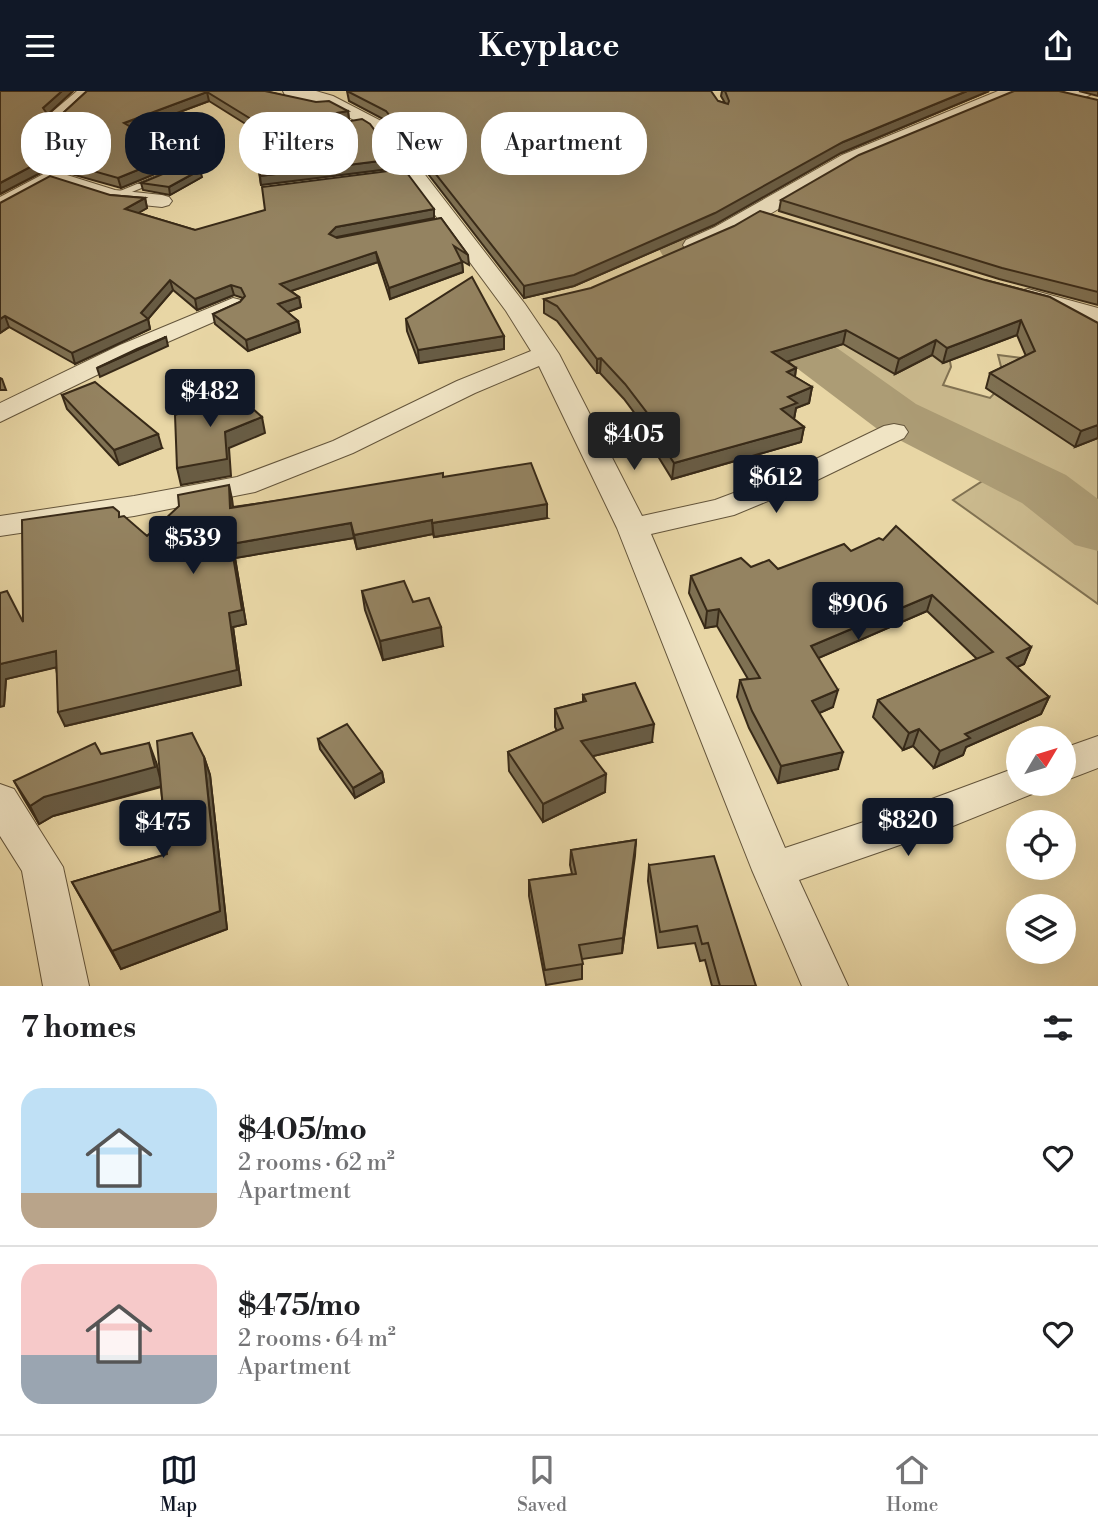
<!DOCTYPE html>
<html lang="en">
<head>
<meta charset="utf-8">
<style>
	body { margin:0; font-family:"Libre Bodoni",serif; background:#f2f2f2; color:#202124; height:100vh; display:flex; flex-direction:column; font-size:26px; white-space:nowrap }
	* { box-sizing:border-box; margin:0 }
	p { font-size:23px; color:#757577 }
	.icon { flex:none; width:38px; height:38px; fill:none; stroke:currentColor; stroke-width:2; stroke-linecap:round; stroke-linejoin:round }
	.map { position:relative; height:895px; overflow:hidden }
	.details { display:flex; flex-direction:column; background:#fff; flex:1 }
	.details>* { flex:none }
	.banner { position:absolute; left:21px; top:21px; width:700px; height:63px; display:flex; gap:14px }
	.needle { width:46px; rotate:52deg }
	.controls { position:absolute; left:1006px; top:635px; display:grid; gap:14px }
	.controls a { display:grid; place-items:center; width:70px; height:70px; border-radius:50%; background:#fff; box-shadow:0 7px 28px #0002; font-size:35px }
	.price { position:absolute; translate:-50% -60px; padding:0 16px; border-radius:7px; background:#111827; color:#fff; font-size:23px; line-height:46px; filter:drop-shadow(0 2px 4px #0008) }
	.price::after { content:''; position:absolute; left:50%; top:42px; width:21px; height:16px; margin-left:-10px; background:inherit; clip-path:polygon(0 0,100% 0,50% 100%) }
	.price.active { background:#222; color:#fff }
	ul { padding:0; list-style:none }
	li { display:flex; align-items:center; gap:21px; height:175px; padding:0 21px }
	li+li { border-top:2px solid #e0e0e0 }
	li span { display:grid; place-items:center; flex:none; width:196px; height:140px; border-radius:21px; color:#555 }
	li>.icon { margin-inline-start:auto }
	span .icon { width:84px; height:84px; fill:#fffc; stroke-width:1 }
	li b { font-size:30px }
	h2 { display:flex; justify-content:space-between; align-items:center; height:84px; padding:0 21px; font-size:30px }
	.pill { padding:0 24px; border-radius:28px; background:#fff; box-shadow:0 7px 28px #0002; font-size:24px; line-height:63px }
	.pill.active { background:#111827; color:#fff }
	header { display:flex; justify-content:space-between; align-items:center; height:91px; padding:0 21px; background:#111827; color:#fff; font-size:32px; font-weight:700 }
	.tabs { display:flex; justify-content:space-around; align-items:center; height:98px; border-top:2px solid #e0e0e0; background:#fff; font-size:19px; color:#757577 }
	.tabs a { display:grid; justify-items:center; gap:4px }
	.tabs .active { color:#111827 }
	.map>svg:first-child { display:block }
</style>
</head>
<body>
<header><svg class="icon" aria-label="menu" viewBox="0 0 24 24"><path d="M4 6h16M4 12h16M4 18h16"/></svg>Keyplace<svg class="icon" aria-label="share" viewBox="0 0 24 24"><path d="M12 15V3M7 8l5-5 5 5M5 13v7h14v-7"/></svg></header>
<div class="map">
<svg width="1098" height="895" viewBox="0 0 1098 895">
	<rect width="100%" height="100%" fill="#e8d6a5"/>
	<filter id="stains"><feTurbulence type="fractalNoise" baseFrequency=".00286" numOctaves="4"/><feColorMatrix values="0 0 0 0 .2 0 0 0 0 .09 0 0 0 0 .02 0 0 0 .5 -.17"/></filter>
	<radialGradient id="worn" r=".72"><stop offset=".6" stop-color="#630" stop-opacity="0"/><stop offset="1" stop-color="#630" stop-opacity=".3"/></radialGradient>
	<!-- green -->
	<g fill="#cab98d" stroke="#817252" stroke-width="2">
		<path d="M791,238L947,254L951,276L943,294L990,307L1005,291L998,264L1029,268L1098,330V435L1040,392L913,322L868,293L850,287Z"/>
		<path d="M998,380L1043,403L1098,441V513L953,409Z"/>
	</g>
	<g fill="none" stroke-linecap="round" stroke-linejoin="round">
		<!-- river -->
		<path fill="#ac9c75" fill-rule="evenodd" d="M614,75C647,83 691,137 709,166L916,313L1066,384L1098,408V460L1075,454L1022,412L876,337L675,185L654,150L594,87L600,78Z"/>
		<!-- service casing -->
		<g stroke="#64553b" stroke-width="2">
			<path id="service" d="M195,69L200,72L198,74L117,107L108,105Z"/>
		</g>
		<!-- minor casing -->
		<g stroke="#64553b" stroke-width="2">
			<g id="minor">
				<path d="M77,0H95L63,30H51L48,26L51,22Z"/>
				<path d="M283,0H316L333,5L385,32L525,213L559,263L642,425L715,409L789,381L884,335L894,333L904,335L908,341L904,347L809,393L734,424L651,443L785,757L921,712L1018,676V693H1037L1032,703L943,739L799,789L848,895H802L752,779L617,437L539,275L475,302L353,362L255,401L134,425L0,445V425L134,405L237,386L333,350L457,290L531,260L506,220L373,40L331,16L285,4Z"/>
				<path d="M998,0H1025L1023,4L1005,9L856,72L731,146L702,159H686L683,154L686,149L715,136L842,64Z"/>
				<path d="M1066,0H1095C1089,7 1070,11 1060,9L1057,5Z"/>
				<path d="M51,79L115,99L162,104L169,106L172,110L169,114L162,116L113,111L53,92L0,121V106Z"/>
				<path d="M1028,198L1098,217V231L1020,210L1016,205L1020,200Z"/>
				<path d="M233,207L241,209L245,214L241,219L138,264L0,331V312L120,254Z"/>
				<path d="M1098,645V677L1064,690V657Z"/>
				<path d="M0,693L14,698L63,776L89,895H43L22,780L0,745Z"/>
			</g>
		</g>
		<!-- service -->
		<use href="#service" fill="#f0e4c4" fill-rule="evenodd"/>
		<!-- minor -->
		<use href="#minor" fill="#f0e4c4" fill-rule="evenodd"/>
	</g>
	<!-- wall -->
	<g fill="#7f7153" stroke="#382a18" stroke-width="2">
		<path d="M0,0H73L48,23H62L87,0H265L348,20L349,29L284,41L397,77L261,94L252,37L209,10L134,38L179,73L121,97L50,77L0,103Z"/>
		<path d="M347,0L718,10L725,12L721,5L722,0H989L841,62L714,134L574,195L524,207L387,30L349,10Z"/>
		<path d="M1079,0H1098V5Z"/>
		<path d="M1098,9V214L999,188L779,120L781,109Z"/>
		<path d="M202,86L170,104L143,99L141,92Z"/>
		<path d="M110,104L145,107L147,117L138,122L195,139L434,127L337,147L441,127L468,164L469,174L462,170L463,181L390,208L378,171L291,200L299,206L301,216L287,221L298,230L300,241L248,260L215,233L213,223L240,211L243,207L234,204L197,219L173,199L148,228L150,238L75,273L9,236L0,242V112Z"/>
		<path d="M985,189L1050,206L1098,347L1075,356L986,297L990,282L1026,265L1017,244L943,272L932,264L895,283L843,253L787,270L796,277L795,286L812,296L809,312L796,317L794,328L804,336L801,351L672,388L656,362V351L624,308L600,282H597L557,230L544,222V208Z"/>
		<path d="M406,228L504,245V258L419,272L407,240Z"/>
		<path d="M0,287L2,288L6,299H0Z"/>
		<path d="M62,304L162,357L119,374L67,318Z"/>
		<path d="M443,386L547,427L434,446L433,443L357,458L354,447L235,467L246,533L233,536L241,594L65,635L56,576L6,588L4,615L0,502L23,531L120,426L147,445L232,408L233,416Z"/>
		<path d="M851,460L1031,556L1024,573L1017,576L1049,606L1041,623L966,656L963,664L934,677L913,655L903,659L873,626L878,609L977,568L927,520L818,567L833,616L819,622L838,678L778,692L749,637L737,606L740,589L748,588L717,535L705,537L689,502L691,485L751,476L778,478Z"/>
		<path d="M362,500L413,511L443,555L383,569L365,519Z"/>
		<path d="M583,604L652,651L593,665L605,701L543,731L509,680L508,661L557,640L555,636V618L583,611Z"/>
		<path d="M318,648L382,681L384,691L355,707L320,658Z"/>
		<path d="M101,663L156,671L160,687L204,666L210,684L227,838L121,878L72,791L167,763L161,696L53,725L39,733L24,708L14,690Z"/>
		<path d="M636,749L622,862L582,868V888L546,894L529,805V789L572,783L570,774L571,759Z"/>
		<path d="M649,774L756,895H712L705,869L700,870L695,852L658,857L648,790Z"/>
	</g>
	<!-- shaded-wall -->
	<g fill="#685c44" stroke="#382a18" stroke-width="2">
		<path d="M62,0H73L45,26L43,17Z"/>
		<path d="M967,0H989L841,62L714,134L574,195L524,207V195L843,51Z"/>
		<path d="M207,1L209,10L126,41L124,32Z"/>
		<path d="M348,20L349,29L276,42L272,37L274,33Z"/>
		<path d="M177,63L179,73L121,97L118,87Z"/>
		<path d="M47,67L50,77L0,103V92Z"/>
		<path d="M396,68L397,77L261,94L260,85Z"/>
		<path d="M200,79L202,86L170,104L169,96Z"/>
		<path d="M145,107L147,117L128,128L125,118Z"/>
		<path d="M434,118V127L337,146L331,153L329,143L336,136Z"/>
		<path d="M376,161L378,171L282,203L280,193Z"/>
		<path d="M462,171L463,181L390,208L389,197Z"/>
		<path d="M170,189L173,199L148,228L150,238L75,273L72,262L141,222Z"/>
		<path d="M231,194L234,204L197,219L195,208Z"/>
		<path d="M299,206L301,216L280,224L278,213Z"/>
		<path d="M5,225L9,236L0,242V228Z"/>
		<path d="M1021,229L1017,244L943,272L947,257Z"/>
		<path d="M298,230L300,241L248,260L246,249Z"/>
		<path d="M846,239L843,253L770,276L772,261Z"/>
		<path d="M504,245V258L419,272L418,259Z"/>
		<path d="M166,246L168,255L100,286L97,277Z"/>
		<path d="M936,249L932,264L895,283L899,268Z"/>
		<path d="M601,267L600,282H597V268Z"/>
		<path d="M796,277L794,292L787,281Z"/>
		<path d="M812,296L809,312L796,317L794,328L779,333L781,318L788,306Z"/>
		<path d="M262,326L265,342L229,357L231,385L181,394L177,377L225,341Z"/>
		<path d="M1098,334V347L1075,356L1081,340Z"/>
		<path d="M804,336L801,351L672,388L674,372Z"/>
		<path d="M158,343L162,357L119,374L114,359Z"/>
		<path d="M229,394L232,408L233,431L230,417Z"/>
		<path d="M547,413V427L434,446L432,432Z"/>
		<path d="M432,429L433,443L357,458L354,444Z"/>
		<path d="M351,432L354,447L235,467L246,533L233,536L241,594L65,635L58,621L229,522L231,453Z"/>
		<path d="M932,504L927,520L807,572L811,555Z"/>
		<path d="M719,518L717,535L705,537L707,520Z"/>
		<path d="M441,536L443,555L383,569L380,550Z"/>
		<path d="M1031,556L1024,573L1000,583L1007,567Z"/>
		<path d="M56,560L62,575L6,588L4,615L0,616V573Z"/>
		<path d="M838,599L833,616L808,627L812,610Z"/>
		<path d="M1049,606L1041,623L966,656L963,664L934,677L940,660L965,643Z"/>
		<path d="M654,633L652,651L581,668V650Z"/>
		<path d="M919,638L913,655L903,659L909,642Z"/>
		<path d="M149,652L156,671L162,695L53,725L39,733L30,715L44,706Z"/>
		<path d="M843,661L838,678L778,692L781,675Z"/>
		<path d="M204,666L210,684L227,838L121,878L112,860L220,820Z"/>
		<path d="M382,681L384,691L355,707L353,697Z"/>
		<path d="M606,683L605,701L543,731V713Z"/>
		<path d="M636,749L635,765L622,862L623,847Z"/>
	</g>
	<!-- building -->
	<g fill="#948361" stroke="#382a18" stroke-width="2">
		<path d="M0,0H62L43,17L48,24L62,23L87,0H265L316,11L329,10L348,20L274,33L272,37L280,42L362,28L370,33L396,68L260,85L251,28L207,1L124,32L177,63L118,87L47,67L0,92Z"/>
		<path d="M347,0H711L718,10L728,13L729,10L725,0H967L843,51L715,122L574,184L524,195L386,20Z"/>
		<path d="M1014,0H1059L1098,9V201L1002,177L781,109L859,64Z"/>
		<path d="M189,72L200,79L169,96L141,92Z"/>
		<path d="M404,78L434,118L336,136L329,143L337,147L441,127L468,164L454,155L462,171L389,197L376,161L280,193L299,206L278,213L298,230L246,249L213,223L240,211L245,205L241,197L231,194L195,208L170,189L141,222L148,228L72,262L5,225L0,228V112L50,85L110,104L145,107L125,118L195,139L265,119L262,96Z"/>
		<path d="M760,120L985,189L1050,206L1098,232V334L1081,340L990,282L1035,260L1021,229L947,257L936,249L899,268L846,239L772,261L796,277L787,281L812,296L788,306L797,312L781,318L804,336L674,372L657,346L664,344L625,293L601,267L597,268L557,215L544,208L591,197L734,135Z"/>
		<path d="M472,186L504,245L418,259L406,228Z"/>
		<path d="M166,246L97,277L137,258Z"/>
		<path d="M95,291L158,343L114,359L62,304Z"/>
		<path d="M234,301L262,326L225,341L227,368L177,377L175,324Z"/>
		<path d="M531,372L547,413L432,432V429L354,444L351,432L231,453L242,519L229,522L237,579L58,621L56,560L0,573V502L7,500L23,531L22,429L113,416L119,421V426L124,425L147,445L179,415L178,404L229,394L230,417L237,416L443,382V386Z"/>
		<path d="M896,435L1031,556L1007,567L1049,606L965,643L970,647L940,660L919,638L909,642L878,609L993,561L932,504L811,555L838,599L812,610L843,661L781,675L752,620L740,589L760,587L719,518L707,520L691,485L741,467L751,476L769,469L778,478L844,453L851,460L879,447L883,449Z"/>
		<path d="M404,490L413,511L429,507L441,536L380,550L362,500Z"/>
		<path d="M635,592L654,633L581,650L606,683L543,713L508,661L563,637L555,618L586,610L583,604Z"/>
		<path d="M347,633L382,681L353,697L318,648Z"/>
		<path d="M192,642L204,666L220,820L112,860L72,791L167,763L157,650Z"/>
		<path d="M95,652L101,663L149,652L155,676L44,706L30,715L14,690Z"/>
		<path d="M636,749L623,847L579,854L583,873L545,879L529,789L576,783L571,759Z"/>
		<path d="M714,765L756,895H720L708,852L702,853L697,835L660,841L649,774Z"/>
	</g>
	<rect width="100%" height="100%" filter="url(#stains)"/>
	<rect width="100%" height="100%" fill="url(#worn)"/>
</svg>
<div class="controls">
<a><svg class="needle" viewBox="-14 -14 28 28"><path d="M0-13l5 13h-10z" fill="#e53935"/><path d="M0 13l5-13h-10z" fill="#757577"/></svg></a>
<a><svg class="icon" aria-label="locate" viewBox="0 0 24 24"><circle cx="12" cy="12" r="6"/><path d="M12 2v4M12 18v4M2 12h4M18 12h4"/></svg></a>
<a><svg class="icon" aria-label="layers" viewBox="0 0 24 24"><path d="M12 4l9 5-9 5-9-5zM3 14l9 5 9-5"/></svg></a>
</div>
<b class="price" style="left:210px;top:338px">$482</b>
<b class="price active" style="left:634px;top:381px">$405</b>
<b class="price" style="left:776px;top:424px">$612</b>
<b class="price" style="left:193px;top:485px">$539</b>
<b class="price" style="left:858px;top:551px">$906</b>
<b class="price" style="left:908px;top:767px">$820</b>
<b class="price" style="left:163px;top:769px">$475</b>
<div class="banner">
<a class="pill">Buy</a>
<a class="pill active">Rent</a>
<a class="pill">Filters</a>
<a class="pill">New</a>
<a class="pill">Apartment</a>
</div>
</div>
<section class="details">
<h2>7 homes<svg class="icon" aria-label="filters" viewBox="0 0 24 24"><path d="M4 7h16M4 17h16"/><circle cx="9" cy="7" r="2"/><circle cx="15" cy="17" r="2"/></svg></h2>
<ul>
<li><span style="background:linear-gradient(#bfe0f5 75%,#b9a48a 0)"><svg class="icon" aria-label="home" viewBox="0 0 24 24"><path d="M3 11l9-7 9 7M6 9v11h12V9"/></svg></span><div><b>$405/mo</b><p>2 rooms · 62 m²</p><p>Apartment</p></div><svg class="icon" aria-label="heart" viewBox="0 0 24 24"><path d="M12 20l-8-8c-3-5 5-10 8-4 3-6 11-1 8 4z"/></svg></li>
<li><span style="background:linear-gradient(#f6c9c9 65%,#9aa5b1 0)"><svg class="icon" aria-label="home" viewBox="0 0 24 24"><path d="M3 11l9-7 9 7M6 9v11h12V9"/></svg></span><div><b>$475/mo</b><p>2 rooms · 64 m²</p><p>Apartment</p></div><svg class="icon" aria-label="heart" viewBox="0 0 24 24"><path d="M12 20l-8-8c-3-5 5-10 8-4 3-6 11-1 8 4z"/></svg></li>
</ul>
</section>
<nav class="tabs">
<a class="active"><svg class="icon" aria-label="map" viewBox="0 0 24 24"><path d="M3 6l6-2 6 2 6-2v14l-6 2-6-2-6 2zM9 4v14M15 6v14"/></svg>Map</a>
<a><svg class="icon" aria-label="saved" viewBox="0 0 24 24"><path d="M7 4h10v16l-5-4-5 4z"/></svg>Saved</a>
<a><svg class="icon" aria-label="home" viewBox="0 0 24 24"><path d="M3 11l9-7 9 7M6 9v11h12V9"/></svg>Home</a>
</nav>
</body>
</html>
